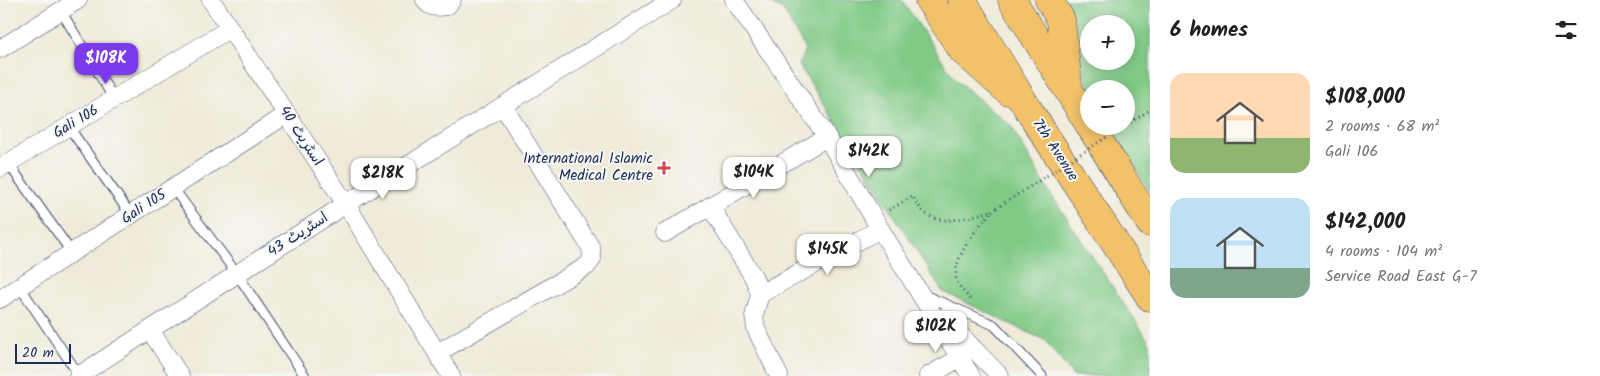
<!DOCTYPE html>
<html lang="en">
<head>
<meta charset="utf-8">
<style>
	body { margin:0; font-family:Kalam,"Playpen Sans Arabic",sans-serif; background:#f2f2f2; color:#202124; height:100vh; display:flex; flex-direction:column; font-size:19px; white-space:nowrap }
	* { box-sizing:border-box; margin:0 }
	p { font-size:16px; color:#757577 }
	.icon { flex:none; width:28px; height:28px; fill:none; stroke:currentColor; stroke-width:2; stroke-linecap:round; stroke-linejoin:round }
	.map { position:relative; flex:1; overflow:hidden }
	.side { display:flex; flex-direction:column; background:#fff; width:450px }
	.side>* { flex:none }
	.controls { position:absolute; left:1080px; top:15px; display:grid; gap:10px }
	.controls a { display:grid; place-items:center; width:55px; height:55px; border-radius:50%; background:#fff; box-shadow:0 2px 12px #0003; font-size:25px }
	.scale { position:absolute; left:15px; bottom:12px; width:56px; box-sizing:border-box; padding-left:5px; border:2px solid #1b2f5e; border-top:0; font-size:14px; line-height:18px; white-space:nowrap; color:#1b2f5e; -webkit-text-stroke:4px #f6f6f2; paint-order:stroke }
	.price { position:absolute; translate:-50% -42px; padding:0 11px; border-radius:10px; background:#fff; color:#222; font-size:16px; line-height:32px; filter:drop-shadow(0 1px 2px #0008) }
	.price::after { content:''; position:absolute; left:50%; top:30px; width:15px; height:11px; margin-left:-8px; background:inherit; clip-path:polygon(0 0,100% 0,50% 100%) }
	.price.on { background:#7c3aed; color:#fff }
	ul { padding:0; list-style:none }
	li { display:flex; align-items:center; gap:15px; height:125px; padding:0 20px }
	li span { display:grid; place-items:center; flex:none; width:140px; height:100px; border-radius:15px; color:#555 }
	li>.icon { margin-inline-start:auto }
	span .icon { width:60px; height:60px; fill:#fffc; stroke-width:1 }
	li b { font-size:21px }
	h2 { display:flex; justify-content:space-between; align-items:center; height:60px; padding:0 20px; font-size:21px }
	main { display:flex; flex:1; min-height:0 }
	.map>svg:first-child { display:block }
</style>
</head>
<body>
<main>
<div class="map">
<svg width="1150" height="376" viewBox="0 0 1150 376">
	<rect width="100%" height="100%" fill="#f6f6f2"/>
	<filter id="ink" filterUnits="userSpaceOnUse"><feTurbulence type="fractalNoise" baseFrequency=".02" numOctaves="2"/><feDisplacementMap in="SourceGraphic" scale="10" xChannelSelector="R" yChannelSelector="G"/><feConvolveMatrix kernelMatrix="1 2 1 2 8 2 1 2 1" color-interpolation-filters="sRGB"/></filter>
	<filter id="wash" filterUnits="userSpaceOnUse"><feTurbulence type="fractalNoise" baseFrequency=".0096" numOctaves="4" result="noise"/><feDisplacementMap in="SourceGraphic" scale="20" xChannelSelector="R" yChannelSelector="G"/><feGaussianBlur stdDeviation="1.12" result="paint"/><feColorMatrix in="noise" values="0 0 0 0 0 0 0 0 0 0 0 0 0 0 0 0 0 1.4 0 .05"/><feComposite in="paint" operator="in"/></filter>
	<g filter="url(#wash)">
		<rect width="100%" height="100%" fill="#f0ebd9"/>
		<!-- green -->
		<g fill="#80ca86" stroke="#4e7c72" fill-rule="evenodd">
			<path d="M764,0H902L955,79L1011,126L1048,190L1150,343V376H1073L1046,341L942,291L799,65L805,49L783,10Z"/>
			<path d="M1056,0H1150V192L1110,126H1126V89H1089V92L1072,29ZM1089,24H1126V61H1089Z"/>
		</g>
	</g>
	<g filter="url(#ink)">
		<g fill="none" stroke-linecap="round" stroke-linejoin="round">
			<!-- lane casing -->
			<g stroke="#3b4b70" stroke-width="11">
				<g id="lane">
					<path d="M61,11L114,99"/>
					<path d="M68,126L131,215"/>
					<path d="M8,163L72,253"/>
					<path d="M173,188L237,274L305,376"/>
					<path d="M20,287L79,375"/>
					<path d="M922,294L994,325L1042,376"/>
				</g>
			</g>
			<!-- street casing -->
			<g stroke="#3b4b70" stroke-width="19">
				<g id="street">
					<path d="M211,0L346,204L451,376"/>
					<path d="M425,0C430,9 438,7 447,6L452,0"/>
					<path d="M734,0L827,137L880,229L971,376"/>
					<path d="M0,49L78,0"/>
					<path d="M0,168L229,29"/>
					<path d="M710,206L754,278L760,294L754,316L756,329L779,376"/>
					<path d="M665,233L827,137"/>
					<path d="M760,294L880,229"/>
					<path d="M0,299L287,114"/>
					<path d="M943,317L1000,376"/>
					<path d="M150,330L180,376"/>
					<path d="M437,353L587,266L592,259L591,248L503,106"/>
					<path d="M78,376L346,204L672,0"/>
					<path d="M928,376L960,358"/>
				</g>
			</g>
			<!-- primary casing -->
			<g stroke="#3b4b70" stroke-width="29">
				<g id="primary">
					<path d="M929,0L963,51L1008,91"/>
					<path d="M962,0L1028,109L1150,297"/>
					<path d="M1012,0L1089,124"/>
					<path d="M1049,0L1061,20L1068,85"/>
					<path d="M1090,126L1150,223"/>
				</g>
			</g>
			<!-- path -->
			<g stroke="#3b4b70" stroke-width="3" stroke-dasharray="1 4" stroke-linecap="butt">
				<path d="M1126,125L1150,110"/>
				<path d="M889,210L913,196C929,233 962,218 992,211"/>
				<path d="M970,299C965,293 956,285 956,276C955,254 978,227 992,211"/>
			</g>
			<!-- lane -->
			<use href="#lane" stroke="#fff" stroke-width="9"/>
			<!-- street -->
			<use href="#street" stroke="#fff" stroke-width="18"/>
			<!-- primary -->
			<use href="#primary" stroke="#f2c26a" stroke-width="28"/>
			<!-- path-bridge -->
			<path stroke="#3b4b70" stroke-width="3" stroke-dasharray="1 4" stroke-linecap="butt" d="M992,211L1124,126"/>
		</g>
	</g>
	<!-- markers -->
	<path fill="#d1495b" stroke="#f6f6f2" stroke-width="2" d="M661.5 160.5h5v5h5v5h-5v5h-5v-5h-5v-5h5z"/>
	<g text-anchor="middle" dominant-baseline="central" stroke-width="4" stroke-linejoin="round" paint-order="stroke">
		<!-- street labels -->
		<g font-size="15" fill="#1b2f5e" stroke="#f6f6f2">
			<text transform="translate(76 122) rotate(-31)">Gali 106</text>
			<text transform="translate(301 136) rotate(57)">اسٹریٹ 40</text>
			<text transform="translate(1055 150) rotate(57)">7th Avenue</text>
			<text transform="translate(144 207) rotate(-33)">Gali 105</text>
			<text transform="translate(298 235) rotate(-33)">اسٹریٹ 43</text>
		</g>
		<!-- poi labels -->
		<g font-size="15" fill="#1b2f5e" stroke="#f6f6f2" text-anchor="end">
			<text x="653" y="159">International Islamic<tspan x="653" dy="17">Medical Centre</tspan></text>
		</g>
	</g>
</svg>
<div class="controls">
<a>+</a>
<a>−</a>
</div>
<div class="scale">20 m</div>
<b class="price on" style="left:106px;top:85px">$108K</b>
<b class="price" style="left:869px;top:178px">$142K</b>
<b class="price" style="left:754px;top:199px">$104K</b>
<b class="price" style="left:383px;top:200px">$218K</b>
<b class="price" style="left:828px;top:276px">$145K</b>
<b class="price" style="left:936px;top:353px">$102K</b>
</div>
<section class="side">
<h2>6 homes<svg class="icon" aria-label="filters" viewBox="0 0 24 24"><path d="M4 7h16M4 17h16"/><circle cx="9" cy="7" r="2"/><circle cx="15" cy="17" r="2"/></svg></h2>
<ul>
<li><span style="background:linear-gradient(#ffd9b3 65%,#8fb573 0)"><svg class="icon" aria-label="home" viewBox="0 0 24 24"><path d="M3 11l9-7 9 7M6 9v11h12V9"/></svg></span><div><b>$108,000</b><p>2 rooms · 68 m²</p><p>Gali 106</p></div></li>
<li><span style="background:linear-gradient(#bfe0f5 70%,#7fa58c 0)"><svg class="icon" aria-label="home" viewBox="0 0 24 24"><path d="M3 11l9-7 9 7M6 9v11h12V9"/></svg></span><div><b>$142,000</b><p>4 rooms · 104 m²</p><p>Service Road East G-7</p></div></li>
</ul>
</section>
</main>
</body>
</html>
